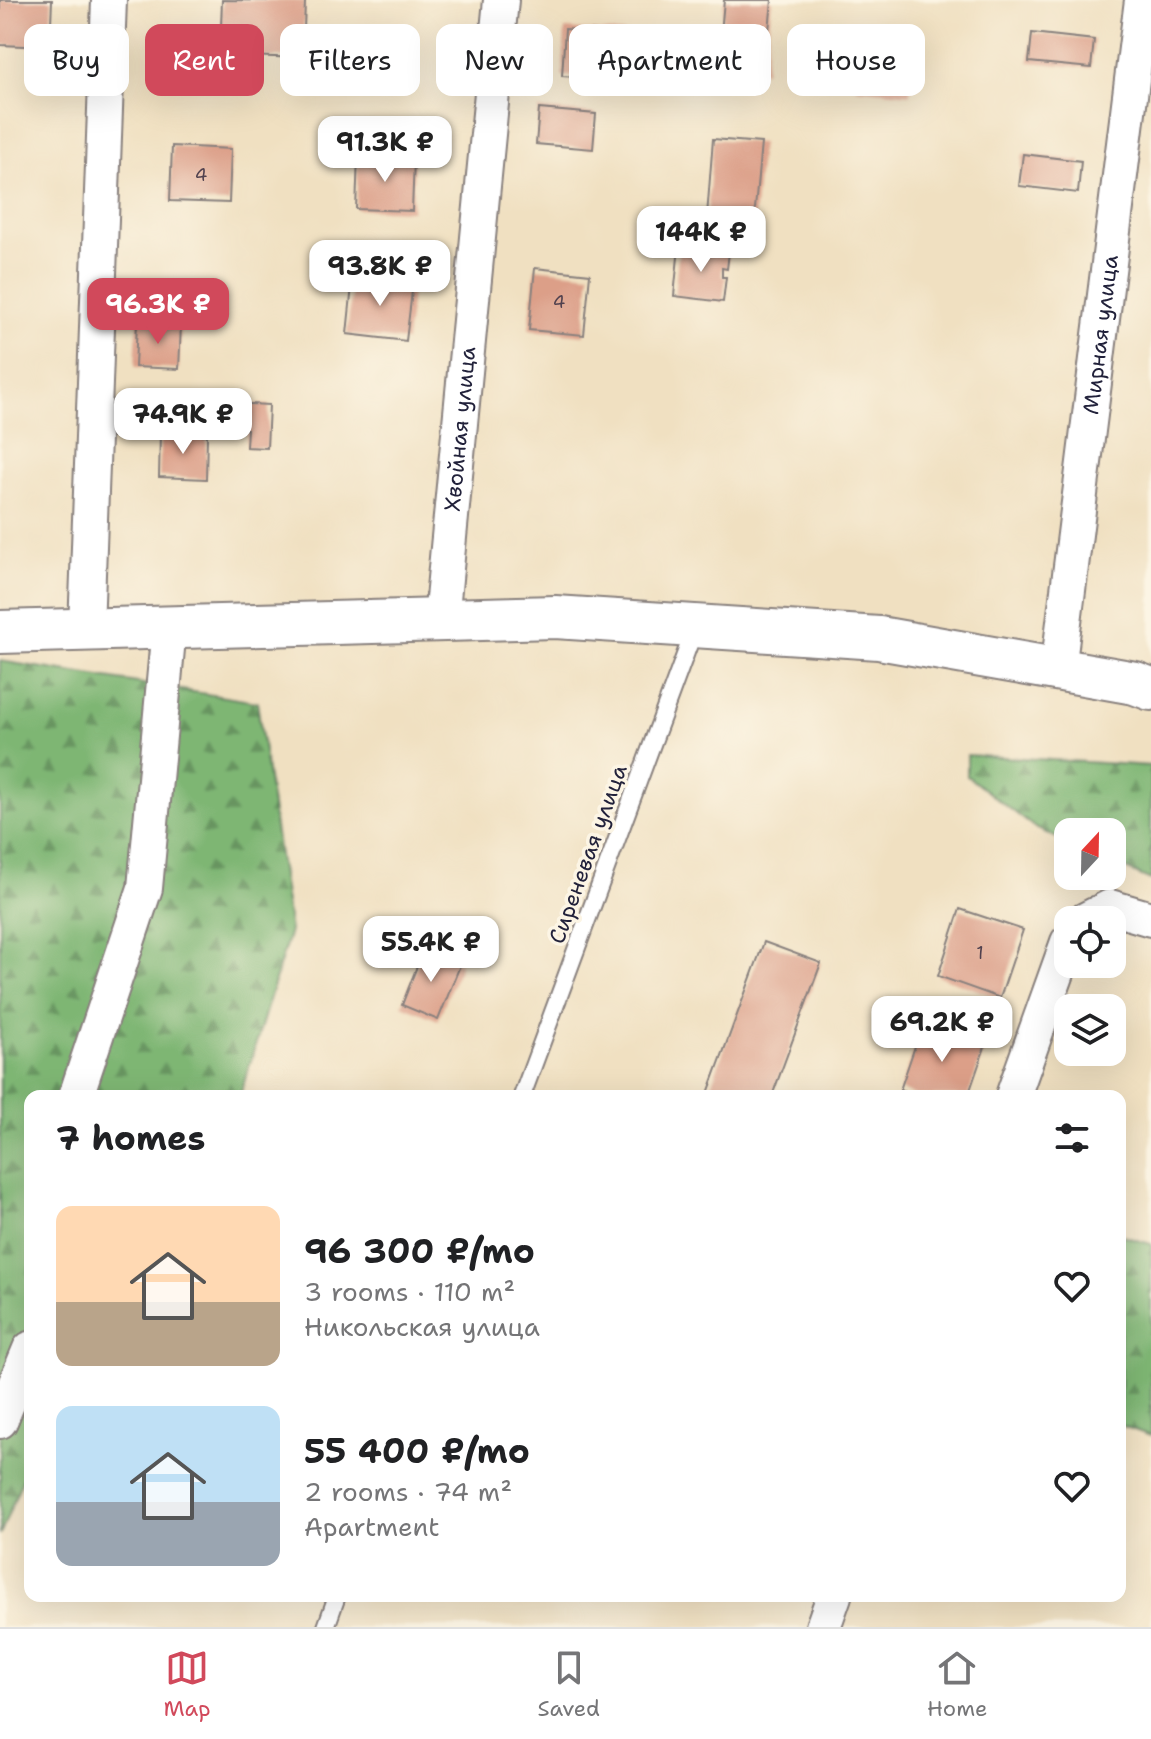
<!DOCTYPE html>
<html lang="en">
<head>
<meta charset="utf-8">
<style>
	body { margin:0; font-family:"Shantell Sans",sans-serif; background:#f6f6f6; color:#202124; height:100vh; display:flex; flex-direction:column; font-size:30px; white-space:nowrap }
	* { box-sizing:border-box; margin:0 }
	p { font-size:26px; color:#757577 }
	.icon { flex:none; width:44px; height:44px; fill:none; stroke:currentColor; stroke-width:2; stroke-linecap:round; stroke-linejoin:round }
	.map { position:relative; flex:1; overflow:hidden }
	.sheet { position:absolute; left:24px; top:1090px; width:1102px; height:512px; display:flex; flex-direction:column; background:#fff; border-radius:16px; box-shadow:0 8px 32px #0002 }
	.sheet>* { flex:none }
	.banner { position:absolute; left:24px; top:24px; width:1104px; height:72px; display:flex; gap:16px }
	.needle { width:52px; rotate:22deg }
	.tools { position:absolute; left:1054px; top:818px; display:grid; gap:16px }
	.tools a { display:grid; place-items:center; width:72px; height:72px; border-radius:16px; background:#fff; box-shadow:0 8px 32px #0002; font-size:40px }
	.price { position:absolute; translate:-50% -68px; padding:0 18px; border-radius:16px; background:#fff; color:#222; font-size:26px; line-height:52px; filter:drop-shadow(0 2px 4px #0008) }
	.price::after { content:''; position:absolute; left:50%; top:48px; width:24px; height:18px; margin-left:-12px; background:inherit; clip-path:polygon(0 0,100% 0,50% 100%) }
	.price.on { background:#d1495b; color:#fff }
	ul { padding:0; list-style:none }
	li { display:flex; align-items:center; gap:24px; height:200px; padding:0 32px }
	li span { display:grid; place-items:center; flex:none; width:224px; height:160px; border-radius:16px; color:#555 }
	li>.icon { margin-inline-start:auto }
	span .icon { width:96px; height:96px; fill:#fffc; stroke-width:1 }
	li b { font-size:34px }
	h2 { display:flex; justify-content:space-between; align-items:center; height:96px; padding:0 32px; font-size:34px }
	.tag { padding:0 28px; border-radius:16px; background:#fff; box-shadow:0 8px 32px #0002; font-size:28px; line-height:72px }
	.tag.on { background:#d1495b; color:#fff }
	.tab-bar { display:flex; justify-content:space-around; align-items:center; height:112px; border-top:2px solid #e0e0e0; background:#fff; font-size:22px; color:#757577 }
	.tab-bar a { display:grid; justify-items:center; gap:4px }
	.tab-bar .on { color:#d1495b }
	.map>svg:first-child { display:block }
</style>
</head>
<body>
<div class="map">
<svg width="1151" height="1627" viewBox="0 0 1151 1627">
	<defs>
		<pattern id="forest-firs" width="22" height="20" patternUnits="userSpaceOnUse" patternTransform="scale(2)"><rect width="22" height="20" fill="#7eb673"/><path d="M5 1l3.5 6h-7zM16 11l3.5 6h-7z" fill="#679460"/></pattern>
	</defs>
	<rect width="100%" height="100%" fill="#fcf5e5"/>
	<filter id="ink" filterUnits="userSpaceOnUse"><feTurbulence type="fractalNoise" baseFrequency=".0125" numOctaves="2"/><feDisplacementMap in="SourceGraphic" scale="16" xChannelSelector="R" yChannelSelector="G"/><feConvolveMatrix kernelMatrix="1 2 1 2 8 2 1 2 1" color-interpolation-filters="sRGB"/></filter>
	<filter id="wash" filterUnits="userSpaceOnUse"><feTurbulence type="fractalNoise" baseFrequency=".006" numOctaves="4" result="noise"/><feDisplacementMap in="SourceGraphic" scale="32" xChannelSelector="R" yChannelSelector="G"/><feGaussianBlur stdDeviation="1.8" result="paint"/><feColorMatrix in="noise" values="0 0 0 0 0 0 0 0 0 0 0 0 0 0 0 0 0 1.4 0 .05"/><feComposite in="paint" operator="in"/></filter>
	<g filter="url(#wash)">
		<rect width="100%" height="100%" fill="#f0e0c1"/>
		<!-- forest -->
		<g fill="url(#forest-firs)" stroke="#506c57" stroke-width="2">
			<path d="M0,661L257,702L290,931L240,1096H30V1460L0,1535Z"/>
			<path d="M967,755L1151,766V880L1112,863V832H1068V843L1035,828L967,776Z"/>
			<path d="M1120,1235L1151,1244V1436L1120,1425Z"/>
		</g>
		<g id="blocks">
			<!-- building -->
			<g fill="#dc9f88">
				<path d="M0,0H52L50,47L0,45Z"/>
				<path d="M222,0L305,1L303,58L220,55Z"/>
				<path d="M724,0H772L765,71L718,67Z"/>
				<path d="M565,29L642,34L639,81L562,76Z"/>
				<path d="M1032,33L1094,40L1091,68L1029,62Z"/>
				<path d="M860,59L914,66L910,94L856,88Z"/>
				<path d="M539,109L596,114L593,149L536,144Z"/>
				<path d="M713,139L761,143L754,220L707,216Z"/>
				<path d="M172,146L231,149L229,203L170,201Z"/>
				<path d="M1023,154L1081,161L1078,193L1019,186Z"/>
				<path d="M358,156L414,159L412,211L356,209Z"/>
				<path d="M679,247L729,252L727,269L722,268V277H726L723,302L674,296Z"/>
				<path d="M535,268L590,274L584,335L529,330Z"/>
				<path d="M353,276L413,283L406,341L347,334Z"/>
				<path d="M137,322L181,324L179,369L135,367Z"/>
				<path d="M228,403L269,405L267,448L246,447L247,429L226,428Z"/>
				<path d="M160,433L207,435L206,479L159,477Z"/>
				<path d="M960,909L1023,930L1000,998L938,976Z"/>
				<path d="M764,942L821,963L772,1096H707Z"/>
				<path d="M424,948L461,963L438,1020L402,1005Z"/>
				<path d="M923,1023L986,1044L968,1096H918L900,1090Z"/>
			</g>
		</g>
	</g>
	<g filter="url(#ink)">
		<use href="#blocks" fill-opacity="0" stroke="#89817e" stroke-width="2"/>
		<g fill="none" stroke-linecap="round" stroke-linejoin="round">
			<!-- service casing -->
			<g stroke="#89817e" stroke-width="20">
				<g id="service">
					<path d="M522,1096L695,628"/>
					<path d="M326,1627L337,1596"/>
				</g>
			</g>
			<!-- minor casing -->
			<g stroke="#89817e" stroke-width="38">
				<g id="minor">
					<path id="s1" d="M441,620L501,0"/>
					<path d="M86,629L109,0"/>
					<path id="s2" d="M1058,670L1142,0"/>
					<path d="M1085,920L1110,907L1151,919"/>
					<path d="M76,1096L145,888L169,627"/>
					<path d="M1013,1096L1068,942"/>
					<path d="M0,1421L30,1349"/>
					<path d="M823,1627L834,1596"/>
				</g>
			</g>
			<!-- tertiary casing -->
			<g stroke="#89817e" stroke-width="46">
				<path id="tertiary" d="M0,632L555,617L879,638L1135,683L1151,689"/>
			</g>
			<!-- service -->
			<use href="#service" stroke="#fff" stroke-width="16"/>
			<!-- minor -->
			<use href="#minor" stroke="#fff" stroke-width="34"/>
			<!-- tertiary -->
			<use href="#tertiary" stroke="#fff" stroke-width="42"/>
		</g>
	</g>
	<g text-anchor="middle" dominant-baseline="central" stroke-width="7" stroke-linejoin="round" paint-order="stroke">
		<!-- number labels -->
		<g font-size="18" fill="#50414e">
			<text x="201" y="175">4</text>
			<text x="559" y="302">4</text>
			<text x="980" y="953">1</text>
		</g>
		<!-- street labels -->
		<g font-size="22" fill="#22223b" stroke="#fcf5e5">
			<text stroke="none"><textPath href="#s2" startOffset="338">Мирная улица</textPath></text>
			<text stroke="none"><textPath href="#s1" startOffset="192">Хвойная улица</textPath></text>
			<text transform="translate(588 854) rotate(-70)">Сиреневая улица</text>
		</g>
	</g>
</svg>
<div class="tools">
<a><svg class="needle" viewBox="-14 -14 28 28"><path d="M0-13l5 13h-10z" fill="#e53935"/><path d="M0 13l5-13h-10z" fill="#757577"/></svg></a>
<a><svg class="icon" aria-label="locate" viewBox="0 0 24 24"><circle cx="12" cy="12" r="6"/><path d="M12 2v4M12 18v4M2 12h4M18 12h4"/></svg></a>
<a><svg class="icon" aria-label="layers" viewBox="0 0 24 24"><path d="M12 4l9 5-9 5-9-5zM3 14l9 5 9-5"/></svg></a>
</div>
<b class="price" style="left:385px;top:184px">91.3K ₽</b>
<b class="price" style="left:701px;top:274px">144K ₽</b>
<b class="price" style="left:380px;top:308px">93.8K ₽</b>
<b class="price on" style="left:158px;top:346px">96.3K ₽</b>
<b class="price" style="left:183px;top:456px">74.9K ₽</b>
<b class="price" style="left:431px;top:984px">55.4K ₽</b>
<b class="price" style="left:942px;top:1064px">69.2K ₽</b>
<div class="banner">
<a class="tag">Buy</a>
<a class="tag on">Rent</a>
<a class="tag">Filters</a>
<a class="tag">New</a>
<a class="tag">Apartment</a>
<a class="tag">House</a>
</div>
<section class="sheet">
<h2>7 homes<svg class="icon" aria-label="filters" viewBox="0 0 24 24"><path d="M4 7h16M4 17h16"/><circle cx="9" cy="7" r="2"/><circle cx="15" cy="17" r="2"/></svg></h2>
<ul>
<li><span style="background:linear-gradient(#ffd9b3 60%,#b9a48a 0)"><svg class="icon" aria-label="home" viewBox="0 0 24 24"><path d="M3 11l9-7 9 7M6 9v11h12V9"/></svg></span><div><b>96 300 ₽/mo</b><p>3 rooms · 110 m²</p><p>Никольская улица</p></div><svg class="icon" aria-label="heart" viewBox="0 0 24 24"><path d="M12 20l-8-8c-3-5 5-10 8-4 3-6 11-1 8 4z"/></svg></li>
<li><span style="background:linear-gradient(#bfe0f5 60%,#9aa5b1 0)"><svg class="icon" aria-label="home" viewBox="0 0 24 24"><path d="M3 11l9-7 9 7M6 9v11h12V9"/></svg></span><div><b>55 400 ₽/mo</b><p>2 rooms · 74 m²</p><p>Apartment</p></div><svg class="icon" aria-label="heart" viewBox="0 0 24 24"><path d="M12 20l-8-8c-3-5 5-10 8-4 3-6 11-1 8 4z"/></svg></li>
</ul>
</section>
</div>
<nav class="tab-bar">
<a class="on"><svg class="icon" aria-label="map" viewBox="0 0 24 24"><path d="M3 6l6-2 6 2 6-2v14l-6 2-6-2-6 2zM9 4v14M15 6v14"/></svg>Map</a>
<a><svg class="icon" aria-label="saved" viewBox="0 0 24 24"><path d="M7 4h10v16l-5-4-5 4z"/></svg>Saved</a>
<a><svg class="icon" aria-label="home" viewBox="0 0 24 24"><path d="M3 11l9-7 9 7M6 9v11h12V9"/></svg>Home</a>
</nav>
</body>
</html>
